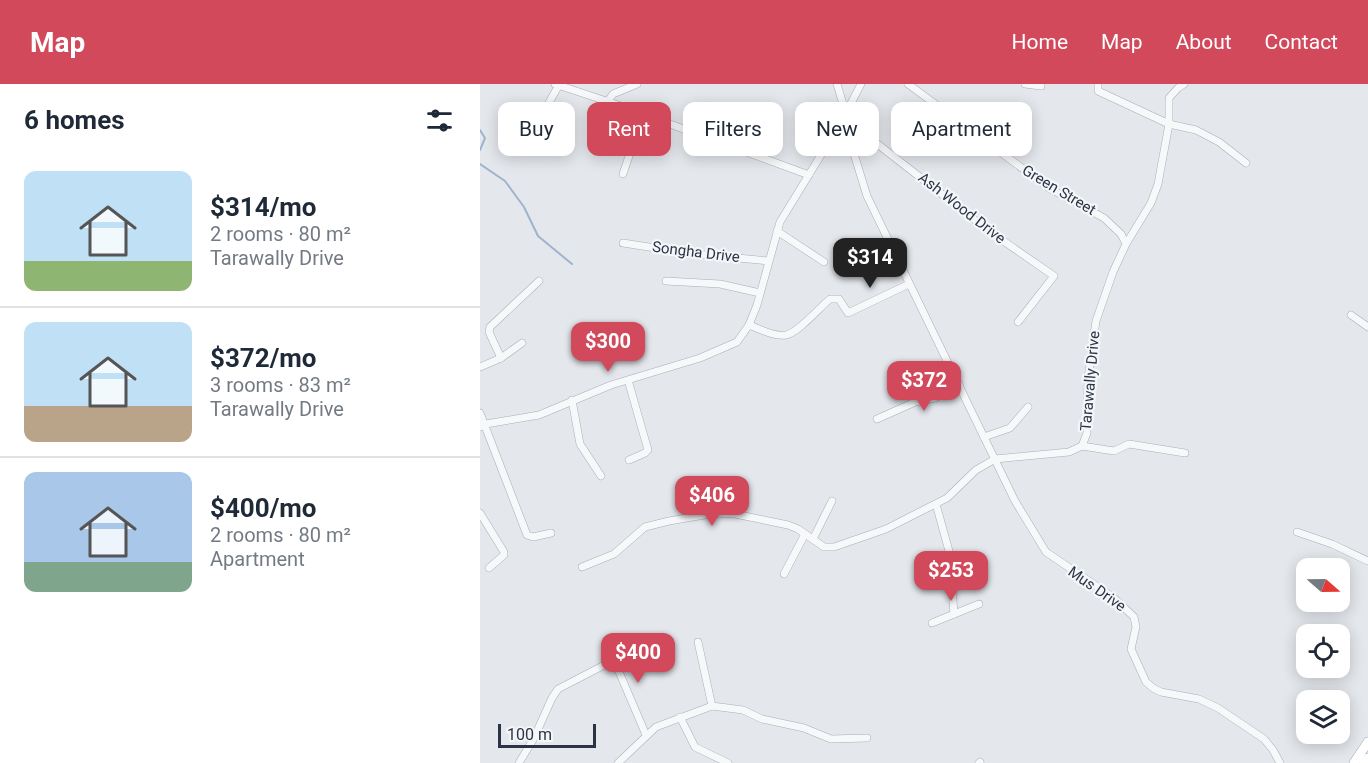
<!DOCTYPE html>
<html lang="en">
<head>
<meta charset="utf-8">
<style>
	body { margin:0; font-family:Roboto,sans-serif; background:#f2f2f3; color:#1f2937; height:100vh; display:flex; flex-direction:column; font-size:22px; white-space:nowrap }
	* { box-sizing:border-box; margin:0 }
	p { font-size:20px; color:#747a83 }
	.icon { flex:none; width:33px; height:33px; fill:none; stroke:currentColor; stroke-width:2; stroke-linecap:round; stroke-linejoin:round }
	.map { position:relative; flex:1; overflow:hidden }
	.sheet { display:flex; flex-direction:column; background:#fff; width:480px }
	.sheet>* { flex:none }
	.hud { position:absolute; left:18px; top:18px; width:570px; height:54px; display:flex; gap:12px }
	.needle { width:39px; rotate:110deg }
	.fabs { position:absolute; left:816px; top:474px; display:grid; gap:12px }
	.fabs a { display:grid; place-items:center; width:54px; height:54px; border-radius:12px; background:#fff; box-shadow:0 3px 15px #0003; font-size:30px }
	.scale { position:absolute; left:18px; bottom:15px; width:98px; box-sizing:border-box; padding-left:6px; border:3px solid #2b3445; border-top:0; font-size:16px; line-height:21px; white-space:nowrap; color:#2b3445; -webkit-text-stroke:4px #f4f6f9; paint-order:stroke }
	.price { position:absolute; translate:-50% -51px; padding:0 14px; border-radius:12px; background:#d1495b; color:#fff; font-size:20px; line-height:39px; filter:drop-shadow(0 2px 3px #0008) }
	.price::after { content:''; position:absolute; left:50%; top:36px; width:18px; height:14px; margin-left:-9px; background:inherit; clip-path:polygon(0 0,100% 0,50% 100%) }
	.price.active { background:#222; color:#fff }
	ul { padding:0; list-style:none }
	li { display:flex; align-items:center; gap:18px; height:150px; padding:0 24px }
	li+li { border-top:2px solid #e0e1e3 }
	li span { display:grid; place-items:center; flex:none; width:168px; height:120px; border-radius:12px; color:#555 }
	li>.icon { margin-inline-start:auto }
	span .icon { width:72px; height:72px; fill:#fffc; stroke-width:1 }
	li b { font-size:26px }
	h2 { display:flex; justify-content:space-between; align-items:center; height:72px; padding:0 24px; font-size:26px }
	.chip { padding:0 21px; border-radius:12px; background:#fff; box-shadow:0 3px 15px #0003; font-size:21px; line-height:54px }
	.chip.active { background:#d1495b; color:#fff }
	header { display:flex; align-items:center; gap:36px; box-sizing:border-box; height:84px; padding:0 30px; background:#d1495b; color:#fff }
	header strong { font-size:28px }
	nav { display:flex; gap:33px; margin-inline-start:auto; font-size:21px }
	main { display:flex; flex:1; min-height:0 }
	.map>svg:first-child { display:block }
</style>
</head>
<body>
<header>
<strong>Map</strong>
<nav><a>Home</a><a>Map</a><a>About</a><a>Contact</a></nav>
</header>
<main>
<section class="sheet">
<h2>6 homes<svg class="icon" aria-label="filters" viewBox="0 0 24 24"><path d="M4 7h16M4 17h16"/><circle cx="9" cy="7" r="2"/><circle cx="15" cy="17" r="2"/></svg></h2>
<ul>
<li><span style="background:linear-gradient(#bfe0f5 75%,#8fb573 0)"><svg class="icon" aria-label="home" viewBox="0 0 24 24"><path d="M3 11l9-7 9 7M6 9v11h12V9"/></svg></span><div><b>$314/mo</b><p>2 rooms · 80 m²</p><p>Tarawally Drive</p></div></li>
<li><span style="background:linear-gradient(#bfe0f5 70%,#b9a48a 0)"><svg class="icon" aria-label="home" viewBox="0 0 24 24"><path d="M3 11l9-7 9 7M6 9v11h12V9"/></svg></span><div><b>$372/mo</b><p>3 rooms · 83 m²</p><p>Tarawally Drive</p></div></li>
<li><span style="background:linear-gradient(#a9c7e8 75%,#7fa58c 0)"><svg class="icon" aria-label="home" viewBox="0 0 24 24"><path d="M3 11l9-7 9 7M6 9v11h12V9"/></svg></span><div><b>$400/mo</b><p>2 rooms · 80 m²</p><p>Apartment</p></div></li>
</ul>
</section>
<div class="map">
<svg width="888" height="679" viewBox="0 0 888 679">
	<rect width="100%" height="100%" fill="#e4e7ec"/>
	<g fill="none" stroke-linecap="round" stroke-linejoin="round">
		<!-- stream -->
		<g stroke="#9fb4cc" stroke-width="2">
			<path d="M0,46L5,54L0,66"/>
			<path d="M0,80L25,97L44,123L58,152L92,180"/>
		</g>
		<!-- minor casing -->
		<g stroke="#a9aeb7" stroke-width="8">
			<g id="minor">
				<path d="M75,0L138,21L329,91"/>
				<path d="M357,0L368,37L371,60L387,112L535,417L566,468L634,514L654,533L656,543L651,565L666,598L673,604L681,608L719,615L738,624L784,655L793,666L800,679"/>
				<path d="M545,0L561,2"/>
				<path d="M618,0V7L689,40L716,46L739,58L766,79"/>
				<path d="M128,17L133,10L157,0"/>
				<path d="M368,37L509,147L574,192L538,238"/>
				<path d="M51,50L79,1"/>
				<path d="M143,90L163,30"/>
				<path d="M297,147L344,178"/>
				<path d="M143,159L207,169L288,177"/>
				<path d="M646,160L671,119L678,100L689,40V14L698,4L704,0"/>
				<path d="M186,197L240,200L280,209"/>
				<path d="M871,231L888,243"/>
				<path d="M269,241C280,245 294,253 306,251C318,249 340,223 350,215H359L368,229L429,200"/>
				<path d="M21,274L42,259"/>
				<path d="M0,283L21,274L9,248L10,243L59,197"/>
				<path d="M148,296L168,366L165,369L149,376"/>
				<path d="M92,316L100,360L121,392"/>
				<path d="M0,329L47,451L53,453L71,449"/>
				<path d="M397,335L435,318L455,314L479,300"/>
				<path d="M0,343L6,340L59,331L131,301L220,274L257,258L269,241L277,221L300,138L363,35L381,0"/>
				<path d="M504,353L530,344L548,323"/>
				<path d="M602,362L634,367L649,360L705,369"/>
				<path d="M456,420L469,467L474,530"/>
				<path d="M0,429L24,468V471L9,484"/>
				<path d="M817,448L852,460L888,477"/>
				<path d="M333,455L352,417"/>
				<path d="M102,483L134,470L165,443L189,437L236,429L255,430L308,441L318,445L344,463H354L406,445L467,414L496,386L515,375L589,368L602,362L607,349L608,294L616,237L633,188L646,160L641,150L624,134L569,104L428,0"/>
				<path d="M304,490L325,450"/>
				<path d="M452,539L499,520"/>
				<path d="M129,556L134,576L166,651"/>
				<path d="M218,558L232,622"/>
				<path d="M200,633L215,663L248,679"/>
				<path d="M39,679L54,654L72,614L78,605L134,576"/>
				<path d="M138,679L176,643L232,622L263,626L282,635L324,644L351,655L387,654"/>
				<path d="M499,679L500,678"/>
			</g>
		</g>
		<!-- major casing -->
		<g stroke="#a3abb8" stroke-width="10">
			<g id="major">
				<path d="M874,679L888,658"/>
				<path d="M884,679L888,674"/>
			</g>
		</g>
		<!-- minor -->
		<use href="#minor" stroke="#f7f8fa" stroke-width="7"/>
		<!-- major -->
		<use href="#major" stroke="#fff" stroke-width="9"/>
	</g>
	<g text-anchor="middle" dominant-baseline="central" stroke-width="4.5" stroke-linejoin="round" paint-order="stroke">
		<!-- street labels -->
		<g font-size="15" fill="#2b3445" stroke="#f4f6f9">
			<text transform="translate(579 106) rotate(31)">Green Street</text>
			<text transform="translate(482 124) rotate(38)">Ash Wood Drive</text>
			<text transform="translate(216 168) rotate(7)">Songha Drive</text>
			<text transform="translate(610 297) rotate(-85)">Tarawally Drive</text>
			<text transform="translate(617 505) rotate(35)">Mus Drive</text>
		</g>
	</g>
</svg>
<div class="fabs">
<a><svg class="needle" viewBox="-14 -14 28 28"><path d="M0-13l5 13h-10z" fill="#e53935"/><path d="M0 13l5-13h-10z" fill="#747a83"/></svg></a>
<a><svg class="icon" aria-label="locate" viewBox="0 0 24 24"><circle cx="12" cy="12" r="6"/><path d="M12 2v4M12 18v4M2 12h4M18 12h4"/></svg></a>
<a><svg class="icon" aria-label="layers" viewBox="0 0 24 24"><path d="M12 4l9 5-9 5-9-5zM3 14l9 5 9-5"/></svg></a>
</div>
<div class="scale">100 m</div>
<b class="price active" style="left:390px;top:205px">$314</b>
<b class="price" style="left:128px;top:289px">$300</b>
<b class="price" style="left:444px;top:328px">$372</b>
<b class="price" style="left:232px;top:443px">$406</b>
<b class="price" style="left:471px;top:518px">$253</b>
<b class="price" style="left:158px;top:600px">$400</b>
<div class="hud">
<a class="chip">Buy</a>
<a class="chip active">Rent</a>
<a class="chip">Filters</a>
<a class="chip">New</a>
<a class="chip">Apartment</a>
</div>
</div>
</main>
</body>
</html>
